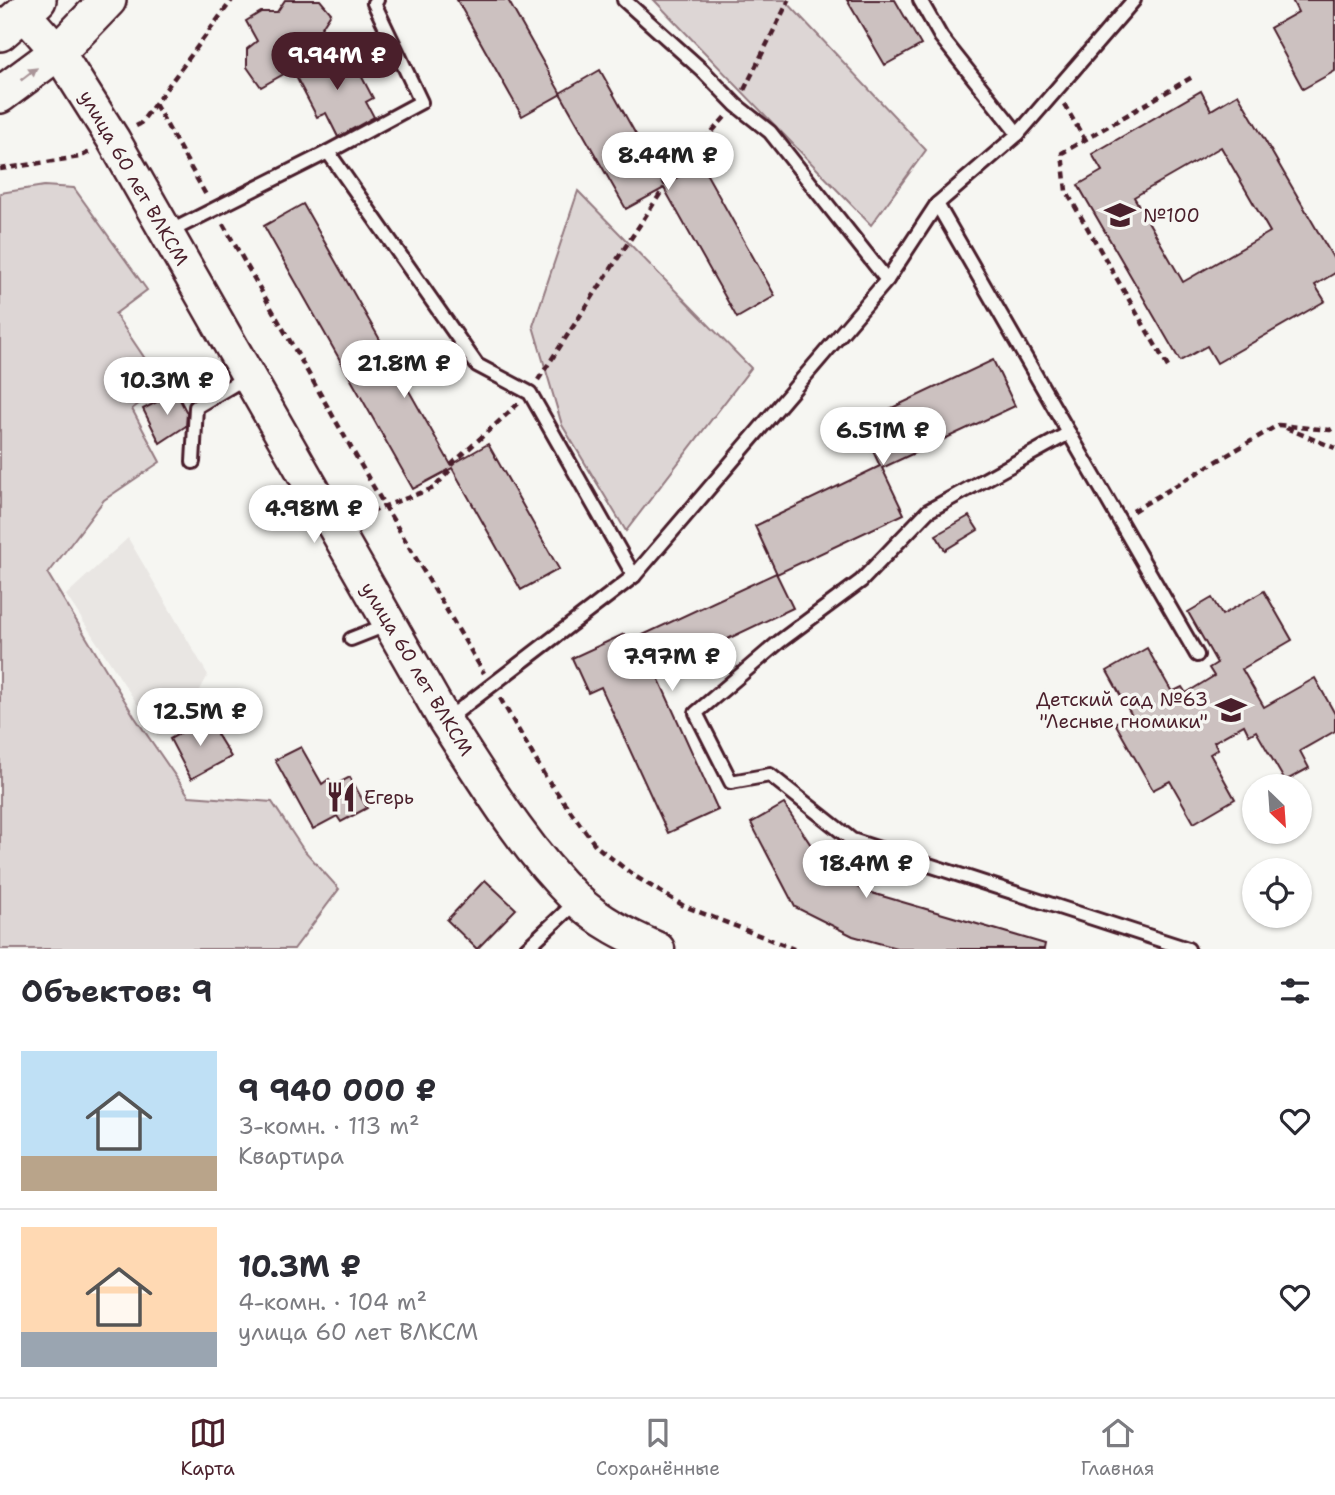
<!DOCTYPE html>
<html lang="ru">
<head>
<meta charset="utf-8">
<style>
	body { margin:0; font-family:"Shantell Sans",sans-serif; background:#f7f7f7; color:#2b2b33; height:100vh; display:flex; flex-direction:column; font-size:26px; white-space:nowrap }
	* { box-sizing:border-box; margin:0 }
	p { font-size:23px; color:#7c7c81 }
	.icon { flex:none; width:38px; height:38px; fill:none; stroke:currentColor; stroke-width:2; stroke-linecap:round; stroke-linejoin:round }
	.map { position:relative; height:949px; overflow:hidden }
	.side { display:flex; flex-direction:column; background:#fff; flex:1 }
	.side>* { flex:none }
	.needle { width:46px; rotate:155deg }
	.controls { position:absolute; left:1242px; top:774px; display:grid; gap:14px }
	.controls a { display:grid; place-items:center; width:70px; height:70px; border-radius:50%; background:#fff; box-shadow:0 2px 5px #0004; font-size:35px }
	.price { position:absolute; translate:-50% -60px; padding:0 16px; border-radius:24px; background:#fff; color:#222; font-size:23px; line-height:46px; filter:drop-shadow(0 2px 4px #0008) }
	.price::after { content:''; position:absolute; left:50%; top:42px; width:21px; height:16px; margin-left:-10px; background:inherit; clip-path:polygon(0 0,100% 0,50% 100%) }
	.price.on { background:#4a1f2b; color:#fff }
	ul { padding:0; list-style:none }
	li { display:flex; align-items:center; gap:21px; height:175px; padding:0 21px }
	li+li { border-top:2px solid #e1e1e2 }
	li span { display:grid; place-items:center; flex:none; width:196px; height:140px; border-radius:0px; color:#555 }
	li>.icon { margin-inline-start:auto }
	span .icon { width:84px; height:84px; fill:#fffc; stroke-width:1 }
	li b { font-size:30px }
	h2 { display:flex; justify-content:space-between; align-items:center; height:84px; padding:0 21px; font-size:30px }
	.tab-bar { display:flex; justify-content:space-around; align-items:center; height:98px; border-top:2px solid #e1e1e2; background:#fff; font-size:19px; color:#7c7c81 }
	.tab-bar a { display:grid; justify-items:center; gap:4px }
	.tab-bar .on { color:#4a1f2b }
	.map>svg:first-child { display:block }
</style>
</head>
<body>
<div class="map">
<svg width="1335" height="949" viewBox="0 0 1335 949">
	<rect width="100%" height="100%" fill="#f6f6f2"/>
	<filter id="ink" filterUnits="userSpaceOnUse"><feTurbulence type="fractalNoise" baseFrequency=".0143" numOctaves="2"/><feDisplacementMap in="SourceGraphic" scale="14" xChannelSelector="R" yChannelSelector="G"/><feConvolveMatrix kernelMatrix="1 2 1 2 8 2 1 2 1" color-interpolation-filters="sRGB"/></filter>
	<g filter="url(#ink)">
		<!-- built -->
		<path fill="#e9e6e3" d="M128,538L208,675L182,724L158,736L66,595Z"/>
		<!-- green -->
		<g fill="#ddd6d5" stroke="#947a80" stroke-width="2">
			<path d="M654,0H785L926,150L871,225Z"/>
			<path d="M44,186L74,188L147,290L115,314L154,372L148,397L132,409L160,462L104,500L48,574L134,716L189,796L272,802L303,849L339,889L294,949H0V193Z"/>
			<path d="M578,191L751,368L626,531L562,425L533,326Z"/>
		</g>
		<!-- building -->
		<g fill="#ccc1c0" stroke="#4a1f2b" stroke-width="2" fill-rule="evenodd">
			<path d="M285,0H320L331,13L296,67L261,87L247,67V49L257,41L246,21L261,12H277Z"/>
			<path d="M457,0H508L561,94L522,116Z"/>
			<path d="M847,0H895L921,45L885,65Z"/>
			<path d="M1292,0H1335V71L1303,89L1270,28L1298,12Z"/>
			<path d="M339,49L347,65L354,62L373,98L366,102L374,117L338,137L326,113L317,117L294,73Z"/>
			<path d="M600,70L664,185L701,164L775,296L737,318L664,188L626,209L560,93Z"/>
			<path d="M1201,91L1211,110L1238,94L1335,261V273L1315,285L1325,301L1217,363L1207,346L1180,361L1078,185L1102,171L1092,154ZM1221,147L1270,232L1183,282L1134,197Z"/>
			<path d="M303,204L451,465L488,444L559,569L521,590L452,468L413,489L264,226Z"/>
			<path d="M993,360L1015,406L882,468L904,514L777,574L755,526L880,466L860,423Z"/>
			<path d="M176,392L187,413L186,426L160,443L143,409Z"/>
			<path d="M969,516L978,530L945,550L936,535Z"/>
			<path d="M776,573L793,608L656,673L718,810L668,833L601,687L588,693L572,658L624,634L628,642Z"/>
			<path d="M1264,591L1292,640L1242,669L1264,707L1315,678L1335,714V731L1300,751L1309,768L1285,781L1256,731L1249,735L1244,725L1214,742L1218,749L1210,754L1235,799L1194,823L1170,781L1153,790L1115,723L1131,714L1107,671L1147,648L1172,692L1182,687L1186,693L1214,676L1209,668L1217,663L1188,612L1212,598L1222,615Z"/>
			<path d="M207,718L231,757L191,779L170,739Z"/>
			<path d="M301,747L322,784L329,779L333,786L350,777L367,808L341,822L337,816L313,829L275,760Z"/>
			<path d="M784,804L826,868L865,891L1045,944L1044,949H900L853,936L795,907L751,823Z"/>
			<path d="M485,880L516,909L477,949L447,920Z"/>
		</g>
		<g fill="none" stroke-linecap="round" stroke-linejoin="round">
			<!-- service casing -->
			<g stroke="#4a1f2b" stroke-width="18">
				<g id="service">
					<path d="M624,0L702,70L736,105L770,132L887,280"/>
					<path d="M1018,134L1134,0"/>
					<path d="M328,152L477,365L530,393L634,576"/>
					<path d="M937,204L1069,433L928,511L861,581L779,642L696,713L731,782L770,775L852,840L1188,949"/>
					<path d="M167,233L328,152L421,102L374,3L377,0"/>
					<path d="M1069,433L1197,655"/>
					<path d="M193,462L196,407L248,376"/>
					<path d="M351,639L389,624"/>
					<path d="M445,721L634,576L887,280L937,204L1018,134L941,37L920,0"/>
					<path d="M526,949L577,901"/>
				</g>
			</g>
			<!-- tertiary casing -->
			<g stroke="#4a1f2b" stroke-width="37">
				<path id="tertiary" d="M24,14L58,52L113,139L445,721C485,782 523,847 576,899C599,922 629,936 658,949"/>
			</g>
			<!-- secondary casing -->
			<g stroke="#4a1f2b" stroke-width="40">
				<g id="secondary">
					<path d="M0,33L38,0"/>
					<path d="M0,95L58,52L108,0"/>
				</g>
			</g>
			<!-- path -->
			<g stroke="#4a1f2b" stroke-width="4.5" stroke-dasharray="7 5" stroke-linecap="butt">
				<path d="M744,90L789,0"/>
				<path d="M155,104L206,195"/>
				<path d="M1064,104L1085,140"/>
				<path d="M136,126L140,124L232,0"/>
				<path d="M0,169L80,157L91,151"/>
				<path d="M664,185L725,117"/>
				<path d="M223,224L373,486L484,673"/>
				<path d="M1168,367L1066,191L1062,153L1194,76"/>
				<path d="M538,380L664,188"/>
				<path d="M1286,428L1335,448"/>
				<path d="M451,465L519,403"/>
				<path d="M1133,511L1278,425L1330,430L1335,427"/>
				<path d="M360,518L385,506L434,488L452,468"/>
				<path d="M500,698L545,776L596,846L633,875L684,906L794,949"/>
			</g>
			<!-- service -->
			<use href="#service" stroke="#f6f6f2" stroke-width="12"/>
			<!-- tertiary -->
			<use href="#tertiary" stroke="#f6f6f2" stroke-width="32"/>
			<!-- secondary -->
			<use href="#secondary" stroke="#f6f6f2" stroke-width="35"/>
		</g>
		<!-- one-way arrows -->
		<defs><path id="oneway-solid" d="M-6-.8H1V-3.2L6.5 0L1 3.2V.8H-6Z" transform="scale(1.75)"/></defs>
		<use fill="#a99598" href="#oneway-solid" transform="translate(29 74) rotate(-37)"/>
	</g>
	<!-- icons -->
	<defs>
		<g id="school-bare" transform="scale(2.415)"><path d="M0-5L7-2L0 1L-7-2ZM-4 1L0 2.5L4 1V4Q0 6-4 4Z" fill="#4a1f2b" stroke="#f6f6f2" stroke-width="2.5" paint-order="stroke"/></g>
		<g id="restaurant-bare" transform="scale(2.415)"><path d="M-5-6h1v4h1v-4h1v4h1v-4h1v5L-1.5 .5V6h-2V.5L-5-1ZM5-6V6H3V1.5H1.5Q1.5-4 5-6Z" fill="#4a1f2b" stroke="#f6f6f2" stroke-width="2.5" paint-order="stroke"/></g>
	</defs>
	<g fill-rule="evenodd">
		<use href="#school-bare" x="1120" y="215"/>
		<use href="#school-bare" x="1231" y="710"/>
		<use href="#restaurant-bare" x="341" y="797"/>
	</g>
	<g text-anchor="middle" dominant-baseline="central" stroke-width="7" stroke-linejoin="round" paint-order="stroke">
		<!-- street labels -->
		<g font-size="19" fill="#4a1f2b" stroke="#f6f6f2">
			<text transform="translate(134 178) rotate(60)">улица 60 лет ВЛКСМ</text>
			<text transform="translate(417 669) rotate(59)">улица 60 лет ВЛКСМ</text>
		</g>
		<!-- poi labels -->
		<g font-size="19" fill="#4a1f2b" stroke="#f6f6f2" text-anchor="start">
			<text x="1143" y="215">№100</text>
			<text x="1208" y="699" text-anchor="end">Детский сад №63<tspan x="1208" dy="22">"Лесные гномики"</tspan></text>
			<text x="364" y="797">Егерь</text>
		</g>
	</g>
</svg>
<div class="controls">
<a><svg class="needle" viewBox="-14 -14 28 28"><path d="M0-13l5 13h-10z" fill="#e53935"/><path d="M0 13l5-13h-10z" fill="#7c7c81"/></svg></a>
<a><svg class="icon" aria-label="locate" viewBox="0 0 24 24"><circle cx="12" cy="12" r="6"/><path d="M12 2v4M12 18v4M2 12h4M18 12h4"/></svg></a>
</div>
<b class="price on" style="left:337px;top:92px">9.94M ₽</b>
<b class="price" style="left:668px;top:192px">8.44M ₽</b>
<b class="price" style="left:404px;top:400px">21.8M ₽</b>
<b class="price" style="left:167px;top:417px">10.3M ₽</b>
<b class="price" style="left:883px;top:467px">6.51M ₽</b>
<b class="price" style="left:314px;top:545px">4.98M ₽</b>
<b class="price" style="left:672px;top:693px">7.97M ₽</b>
<b class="price" style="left:200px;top:748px">12.5M ₽</b>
<b class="price" style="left:866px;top:900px">18.4M ₽</b>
</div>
<section class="side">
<h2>Объектов: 9<svg class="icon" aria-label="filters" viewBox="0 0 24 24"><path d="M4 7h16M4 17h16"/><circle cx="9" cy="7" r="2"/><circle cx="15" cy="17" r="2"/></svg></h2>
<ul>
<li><span style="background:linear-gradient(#bfe0f5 75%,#b9a48a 0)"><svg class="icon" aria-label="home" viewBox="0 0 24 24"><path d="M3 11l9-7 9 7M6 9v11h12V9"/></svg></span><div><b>9 940 000 ₽</b><p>3-комн. · 113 m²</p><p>Квартира</p></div><svg class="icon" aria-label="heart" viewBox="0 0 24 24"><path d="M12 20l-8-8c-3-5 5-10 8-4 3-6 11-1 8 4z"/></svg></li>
<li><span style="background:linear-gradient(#ffd9b3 75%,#9aa5b1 0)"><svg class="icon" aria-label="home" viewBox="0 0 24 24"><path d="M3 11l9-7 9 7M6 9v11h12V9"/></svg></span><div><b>10.3M ₽</b><p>4-комн. · 104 m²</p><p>улица 60 лет ВЛКСМ</p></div><svg class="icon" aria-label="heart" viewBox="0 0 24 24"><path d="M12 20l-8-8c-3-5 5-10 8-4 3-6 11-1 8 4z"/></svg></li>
</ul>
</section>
<nav class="tab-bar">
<a class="on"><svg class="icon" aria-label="map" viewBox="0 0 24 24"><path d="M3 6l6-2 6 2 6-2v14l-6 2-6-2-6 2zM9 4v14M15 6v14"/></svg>Карта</a>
<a><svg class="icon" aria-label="saved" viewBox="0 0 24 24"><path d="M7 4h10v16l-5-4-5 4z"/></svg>Сохранённые</a>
<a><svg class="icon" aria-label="home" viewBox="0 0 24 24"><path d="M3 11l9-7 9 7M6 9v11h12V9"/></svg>Главная</a>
</nav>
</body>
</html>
